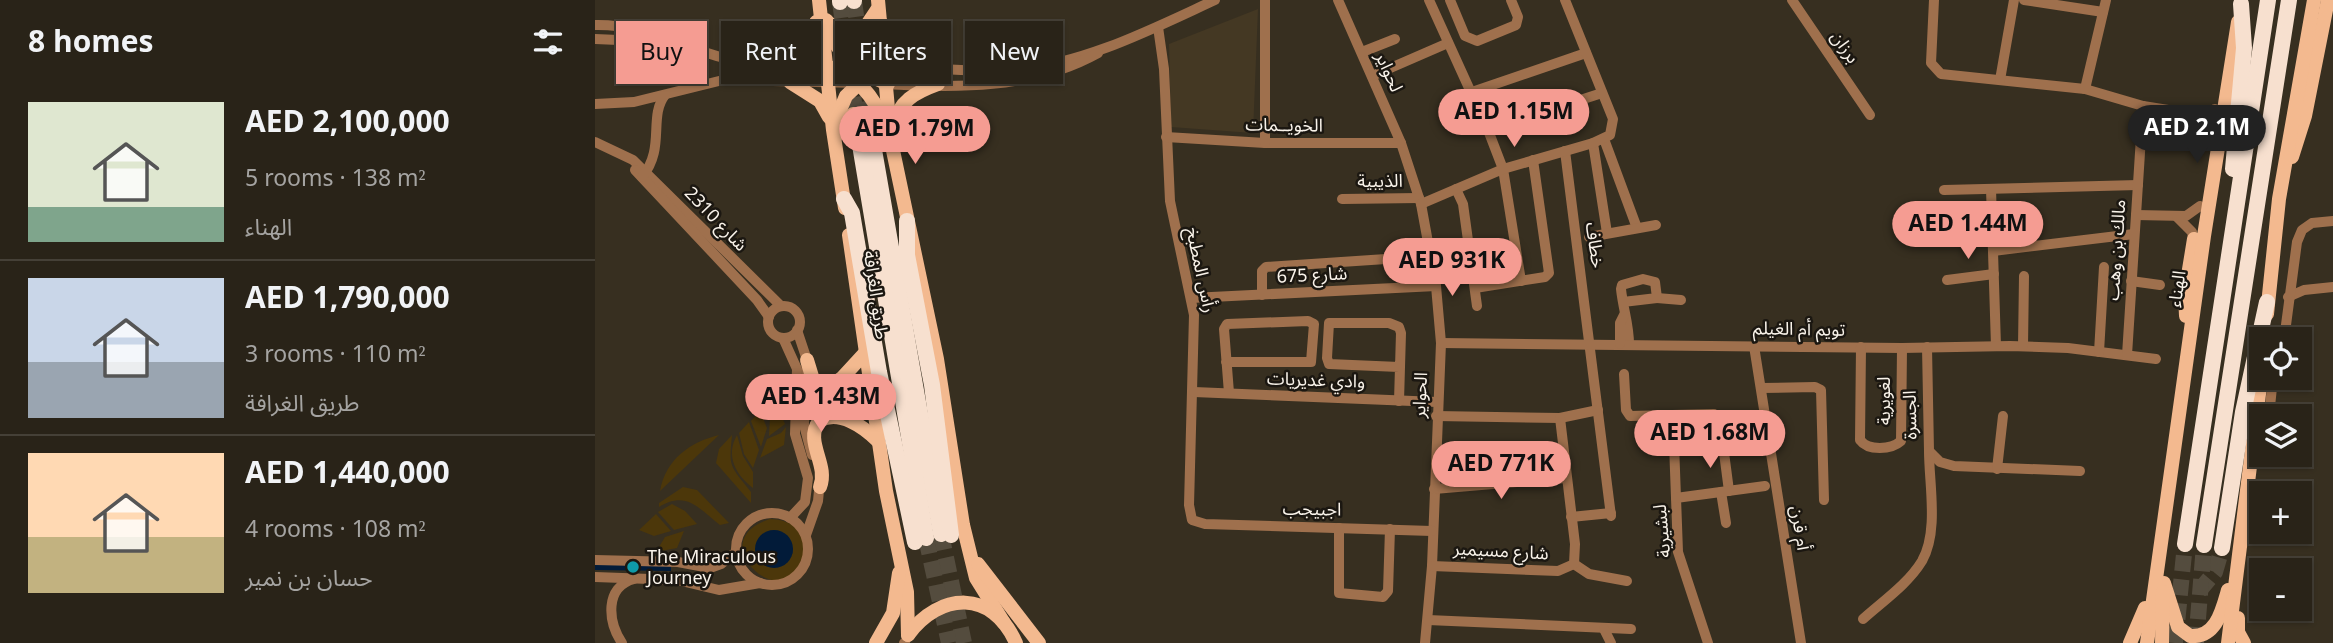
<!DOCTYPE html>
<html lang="en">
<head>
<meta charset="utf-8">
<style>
	body { margin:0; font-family:Georgia,"Noto Sans Arabic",serif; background:#352f25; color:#f1f3f6; height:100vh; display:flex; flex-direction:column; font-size:26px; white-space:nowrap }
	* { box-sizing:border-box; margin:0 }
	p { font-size:23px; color:#a5a4a2 }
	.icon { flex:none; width:38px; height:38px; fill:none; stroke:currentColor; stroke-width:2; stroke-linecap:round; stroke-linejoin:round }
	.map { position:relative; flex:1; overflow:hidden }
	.sheet { display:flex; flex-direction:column; background:#292318; width:595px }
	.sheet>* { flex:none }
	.top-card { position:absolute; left:21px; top:21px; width:665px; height:63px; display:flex; gap:14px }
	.fabs { position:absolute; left:1654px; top:327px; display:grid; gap:14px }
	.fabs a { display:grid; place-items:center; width:63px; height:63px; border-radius:0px; background:#292318; box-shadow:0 2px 5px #0004,0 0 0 2px #454037; font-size:35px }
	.price { position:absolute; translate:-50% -60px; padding:0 16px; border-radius:24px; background:#f59c92; color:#111; font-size:23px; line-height:46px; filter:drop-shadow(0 2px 4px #0008) }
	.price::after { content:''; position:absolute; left:50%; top:42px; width:21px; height:16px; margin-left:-10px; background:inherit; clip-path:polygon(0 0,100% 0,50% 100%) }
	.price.on { background:#222; color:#fff }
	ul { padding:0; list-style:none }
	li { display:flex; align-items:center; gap:21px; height:175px; padding:0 28px }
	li+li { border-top:2px solid #454037 }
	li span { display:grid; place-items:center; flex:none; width:196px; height:140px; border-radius:0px; color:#555 }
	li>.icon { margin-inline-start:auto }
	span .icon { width:84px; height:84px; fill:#fffc; stroke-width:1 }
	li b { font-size:30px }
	h2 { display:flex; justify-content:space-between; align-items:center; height:84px; padding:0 28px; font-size:30px }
	.chip { padding:0 24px; border-radius:0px; background:#292318; box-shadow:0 2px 5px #0004,0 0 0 2px #454037; font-size:24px; line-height:63px }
	.chip.on { background:#f59c92; color:#111 }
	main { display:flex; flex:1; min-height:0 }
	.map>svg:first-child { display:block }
</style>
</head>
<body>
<main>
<section class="sheet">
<h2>8 homes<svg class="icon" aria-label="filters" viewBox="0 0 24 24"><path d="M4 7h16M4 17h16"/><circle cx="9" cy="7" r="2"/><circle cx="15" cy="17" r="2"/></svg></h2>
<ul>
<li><span style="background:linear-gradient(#dfe7d0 75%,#7fa58c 0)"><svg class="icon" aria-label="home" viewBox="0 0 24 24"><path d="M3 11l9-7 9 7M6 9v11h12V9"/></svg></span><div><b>AED 2,100,000</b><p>5 rooms · 138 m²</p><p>الهناء</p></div></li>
<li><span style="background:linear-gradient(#c9d6e8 60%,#9aa5b1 0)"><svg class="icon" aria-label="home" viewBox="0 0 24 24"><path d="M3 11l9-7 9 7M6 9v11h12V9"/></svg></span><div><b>AED 1,790,000</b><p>3 rooms · 110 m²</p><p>طريق الغرافة</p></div></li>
<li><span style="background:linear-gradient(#ffd9b3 60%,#c2b280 0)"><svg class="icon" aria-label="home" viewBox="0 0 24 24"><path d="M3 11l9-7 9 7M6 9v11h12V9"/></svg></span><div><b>AED 1,440,000</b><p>4 rooms · 108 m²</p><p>حسان بن نمير</p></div></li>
</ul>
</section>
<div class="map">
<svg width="1738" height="643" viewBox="0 0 1738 643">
	<rect width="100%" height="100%" fill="#372f20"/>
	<!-- built -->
	<path fill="#443823" d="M663,9L658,133L576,127L574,44Z"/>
	<!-- green -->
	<g fill="#4c370a" fill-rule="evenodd">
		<path d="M178,396L190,424L174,436L176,397Z"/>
		<path d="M165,411L172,428L166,447L156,421Z"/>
		<path d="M154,422L164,450L158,468L149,454L144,433Z"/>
		<path d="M191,427L189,445L165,458L172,439L186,433Z"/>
		<path d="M124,435L65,491C70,460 95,442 124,435Z"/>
		<path d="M137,435C134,468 134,464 156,492V503L121,463L124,449Z"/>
		<path d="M142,435L148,456L158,472V488C141,475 130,456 142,435Z"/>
		<path d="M88,487L102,490L134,523L125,525C104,509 92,490 64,507V503Z"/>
		<path d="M77,504L90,511L102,524L79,530L63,512Z"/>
		<path d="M61,514L76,531L59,536L44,530Z"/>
		<path d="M175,519C196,519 215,533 210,556C195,621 102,542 175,519ZM174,531H185L198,548V553L183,568L168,564L161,551L165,537Z"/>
		<path d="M89,531L82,548L61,552L70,537Z"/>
	</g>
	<!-- water -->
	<g fill="#021b39">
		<circle cx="179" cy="549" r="19"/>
		<path d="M0,563L76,564V571L0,570Z"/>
	</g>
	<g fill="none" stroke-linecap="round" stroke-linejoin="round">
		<!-- highway-tunnel -->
		<g stroke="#544c3e" stroke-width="16" stroke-dasharray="16 8" stroke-linecap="butt">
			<path d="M259,1L268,65"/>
			<path d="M245,2L265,145"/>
			<path d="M272,101L278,144"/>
			<path d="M346,534L369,643"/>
			<path d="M331,538L354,643"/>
			<path d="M1604,591L1620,572L1627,548"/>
			<path d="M1580,643L1590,544"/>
			<path d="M1601,643L1609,545"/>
		</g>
		<!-- minor -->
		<g stroke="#9f704d" stroke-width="10">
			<path d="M743,0L806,143L826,204L841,286L846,343L837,566L830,643"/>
			<path d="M834,0L893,130L908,169L926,281"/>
			<path d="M855,0L870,36L882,41L921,25L923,17L916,0"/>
			<path d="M1197,0L1275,115"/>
			<path d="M1339,0L1336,63L1346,74L1490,89L1548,106L1592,113L1609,115L1620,109"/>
			<path d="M1429,0L1508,12"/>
			<path d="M0,25C47,24 84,46 129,58C162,67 201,65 236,66"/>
			<path d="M563,27L569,69L575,201L599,315L594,505L597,520L610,524L837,531"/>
			<path d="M0,39L70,42"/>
			<path d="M767,52L800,39"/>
			<path d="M259,66C312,64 365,74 419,70C489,64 557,29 620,0"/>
			<path d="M777,76L853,43"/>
			<path d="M1405,80L1419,0"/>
			<path d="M287,84C361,88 436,90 503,53"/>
			<path d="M1490,89L1511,0"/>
			<path d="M877,92L991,53"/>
			<path d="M0,104L39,102L128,80L264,83"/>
			<path d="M893,130L1007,93"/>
			<path d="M571,137L670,143H806"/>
			<path d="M1009,139L1042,228"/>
			<path d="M0,142L38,160L186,306"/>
			<path d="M670,143V0"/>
			<path d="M998,143L1012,233"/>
			<path d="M970,151L1016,516"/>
			<path d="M40,170L162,300L174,317"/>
			<path d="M47,177C71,148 53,117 70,95"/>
			<path d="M861,189L868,204L882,306"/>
			<path d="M1396,189L1401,346"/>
			<path d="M1349,190L1543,185"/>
			<path d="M747,199L824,198"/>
			<path d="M826,204L908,169L998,143L1015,135L1018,119L970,0"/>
			<path d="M1541,215L1591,216L1605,206"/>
			<path d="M1582,217L1597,232L1599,243"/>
			<path d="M1350,231L1397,230"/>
			<path d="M994,237L1061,225"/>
			<path d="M1398,251L1539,234"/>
			<path d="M1352,280L1399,274"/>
			<path d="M1536,281L1565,285"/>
			<path d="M880,288L950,277L954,273L938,160"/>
			<path d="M667,295V271L671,267L836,256"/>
			<path d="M1693,297L1709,290L1738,287"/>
			<path d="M596,298L841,286"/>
			<path d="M1062,298L1086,300"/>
			<path d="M1028,302L1062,298L1060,282L1048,279L1027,285L1026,289C1028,309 1034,324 1034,344"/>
			<circle cx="189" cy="322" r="16"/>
			<path d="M202,330L212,360L209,425L217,455"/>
			<path d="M188,338L202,369L200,434L213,478L210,502L195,518"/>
			<path d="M1689,340L1702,242L1707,230L1717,223L1738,221"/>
			<path d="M846,343L1307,348L1415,346L1473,348L1561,359"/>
			<path d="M1025,344V323L1029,315"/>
			<path d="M1159,346L1206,643"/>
			<path d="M1428,346L1429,276"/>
			<path d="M1266,347L1265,440C1273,451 1296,450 1306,441L1307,348"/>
			<path d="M1332,347L1334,451L1345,462L1359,466L1485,471"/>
			<path d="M1504,352L1509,267"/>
			<path d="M1532,355L1548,106"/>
			<path d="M631,362H716L719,324L713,321L632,324L629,329L634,393"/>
			<path d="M1029,374L1031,410L1035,416L1119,414"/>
			<path d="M1166,388L1220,387L1226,390L1229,500"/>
			<path d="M599,392L842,402"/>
			<path d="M804,401L806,333L804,327L794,323H734L732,358L734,364L804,367"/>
			<path d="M841,416L965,418L1003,410"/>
			<path d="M1078,416L1083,552L1113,643"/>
			<path d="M1674,416L1678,378"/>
			<path d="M1128,445L1134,491"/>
			<path d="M1402,469L1408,416"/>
			<path d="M839,489L971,478"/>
			<path d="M1126,492L1131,523"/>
			<path d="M1081,498L1170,486"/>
			<circle cx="177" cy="549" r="36"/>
			<path d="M976,517L1016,513"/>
			<path d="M744,528V593L788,597L793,591L795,529"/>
			<path d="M211,535L223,501L225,480"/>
			<path d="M0,560L83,562L115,568L126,564L141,552"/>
			<path d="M979,564L994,574L1032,581"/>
			<path d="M837,566L963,571L979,564L980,544L965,418"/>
			<path d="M0,577L82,580L124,590L165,583"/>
			<path d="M1268,619C1288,601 1313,584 1327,561C1344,531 1334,484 1334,451"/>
			<path d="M833,620L1036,629"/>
			<path d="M1009,629L1016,643"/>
			<path d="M27,643C13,622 9,587 39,579"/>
			<path d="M309,643L310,642"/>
		</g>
		<!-- major -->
		<g stroke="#f3b98f" stroke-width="14">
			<path d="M224,0L238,130L250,208"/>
			<path d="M283,0L296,141L342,359L368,525L381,578L409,623"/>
			<path d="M231,20L240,30L260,33L272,25L282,10"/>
			<path d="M230,25C244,55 262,72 293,84"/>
			<path d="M291,36L304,58L326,68"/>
			<path d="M172,63C204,58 214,55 221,22"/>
			<path d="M231,66C262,75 279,96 291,126"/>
			<path d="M253,70L273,49L285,21"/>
			<path d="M195,82L225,101L234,117"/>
			<path d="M240,122L251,96L269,79"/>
			<path d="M299,126C303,101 321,92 343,84"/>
			<path d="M240,137L258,114H276L289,123"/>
			<path d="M1697,157L1710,116L1733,0"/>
			<path d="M254,235L291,491L312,592L313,635"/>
			<path d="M1672,314L1684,199L1719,0"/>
			<path d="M1591,316L1590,294L1599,239"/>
			<path d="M212,360L219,383L232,389L247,378L270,353"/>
			<path d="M225,487C234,464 209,442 224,421C244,409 269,427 283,441"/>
			<path d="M383,564L444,643"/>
			<path d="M1569,583L1583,627L1595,636C1621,638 1627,611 1633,590"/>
			<path d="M1643,618V632L1649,643"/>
			<path d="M313,635C345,592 397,589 421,643"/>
			<path d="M281,643L298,613L304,573"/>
			<path d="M1535,643L1550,608"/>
			<path d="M1552,643L1609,236L1643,22"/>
			<path d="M1567,643L1568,592"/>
			<path d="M1633,643L1666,378"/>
		</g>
		<!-- highway -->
		<g stroke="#f7e0cf" stroke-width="16">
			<path d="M245,0V2"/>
			<path d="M259,0V1"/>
			<path d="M278,144L346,534"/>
			<path d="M265,145L331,538"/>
			<path d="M1638,169L1649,48L1646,4"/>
			<path d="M249,199L257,213L284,372L320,542"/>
			<path d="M312,221V255L337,385L356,535"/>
			<path d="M1590,544L1673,0"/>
			<path d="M1609,545L1694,0"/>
			<path d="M1627,548L1648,412L1672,302"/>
		</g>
	</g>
	<!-- markers -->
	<circle fill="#0f9aa8" stroke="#1b1711" stroke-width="2.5" cx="38" cy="567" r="7"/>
	<g text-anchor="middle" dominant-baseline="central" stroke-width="5" stroke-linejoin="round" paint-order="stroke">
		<!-- street labels -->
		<g font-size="18" fill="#f9f3ea" stroke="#1b1711">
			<text transform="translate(1250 47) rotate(55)">برزان</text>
			<text transform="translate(794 72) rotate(66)">لحواير</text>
			<text transform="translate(689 125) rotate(1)">الخويــمات</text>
			<text x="785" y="181">الذيبية</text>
			<text transform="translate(121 219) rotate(46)">شارع 2310</text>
			<text transform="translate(1000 245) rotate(82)">خطاف</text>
			<text transform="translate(1521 250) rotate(-86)">مالك بن وهب</text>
			<text transform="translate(606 270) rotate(78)">رأس المطبخ</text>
			<text transform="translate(717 275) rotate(-3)">شارع 675</text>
			<text transform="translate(1582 289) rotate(-82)">الهناء</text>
			<text transform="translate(281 295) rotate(82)">طريق الغرافة</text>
			<text transform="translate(1204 329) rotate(1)">تويم أم الغيلم</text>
			<text transform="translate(721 380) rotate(2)">وادي غديريات</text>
			<text transform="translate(825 395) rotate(-87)">الحواير</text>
			<text transform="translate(1289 401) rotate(-90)">لغويرية</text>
			<text transform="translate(1315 415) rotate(-91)">الجسرة</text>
			<text transform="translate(717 509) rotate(1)">اجبيجب</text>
			<text transform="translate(1205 528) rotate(81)">أم قرن</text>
			<text transform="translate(1067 531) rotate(-95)">لبشيرية</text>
			<text transform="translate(906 551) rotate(3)">شارع مسيمير</text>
		</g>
		<!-- poi labels -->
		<g font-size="18" fill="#f9f3ea" stroke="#1b1711" text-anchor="start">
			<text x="52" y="557">The Miraculous<tspan x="52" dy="21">Journey</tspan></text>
		</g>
	</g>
</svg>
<div class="fabs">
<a><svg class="icon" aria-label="locate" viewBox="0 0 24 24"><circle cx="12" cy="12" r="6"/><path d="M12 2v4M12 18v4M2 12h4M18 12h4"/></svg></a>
<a><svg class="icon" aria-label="layers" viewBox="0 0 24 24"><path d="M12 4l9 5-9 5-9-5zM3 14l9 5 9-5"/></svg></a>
<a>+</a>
<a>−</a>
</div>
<b class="price" style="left:919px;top:149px">AED 1.15M</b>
<b class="price on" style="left:1602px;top:165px">AED 2.1M</b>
<b class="price" style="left:320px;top:166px">AED 1.79M</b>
<b class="price" style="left:1373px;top:261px">AED 1.44M</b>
<b class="price" style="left:857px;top:298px">AED 931K</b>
<b class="price" style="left:226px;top:434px">AED 1.43M</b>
<b class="price" style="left:1115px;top:470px">AED 1.68M</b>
<b class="price" style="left:906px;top:501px">AED 771K</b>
<div class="top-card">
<a class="chip on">Buy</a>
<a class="chip">Rent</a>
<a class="chip">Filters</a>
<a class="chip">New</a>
</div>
</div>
</main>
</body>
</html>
